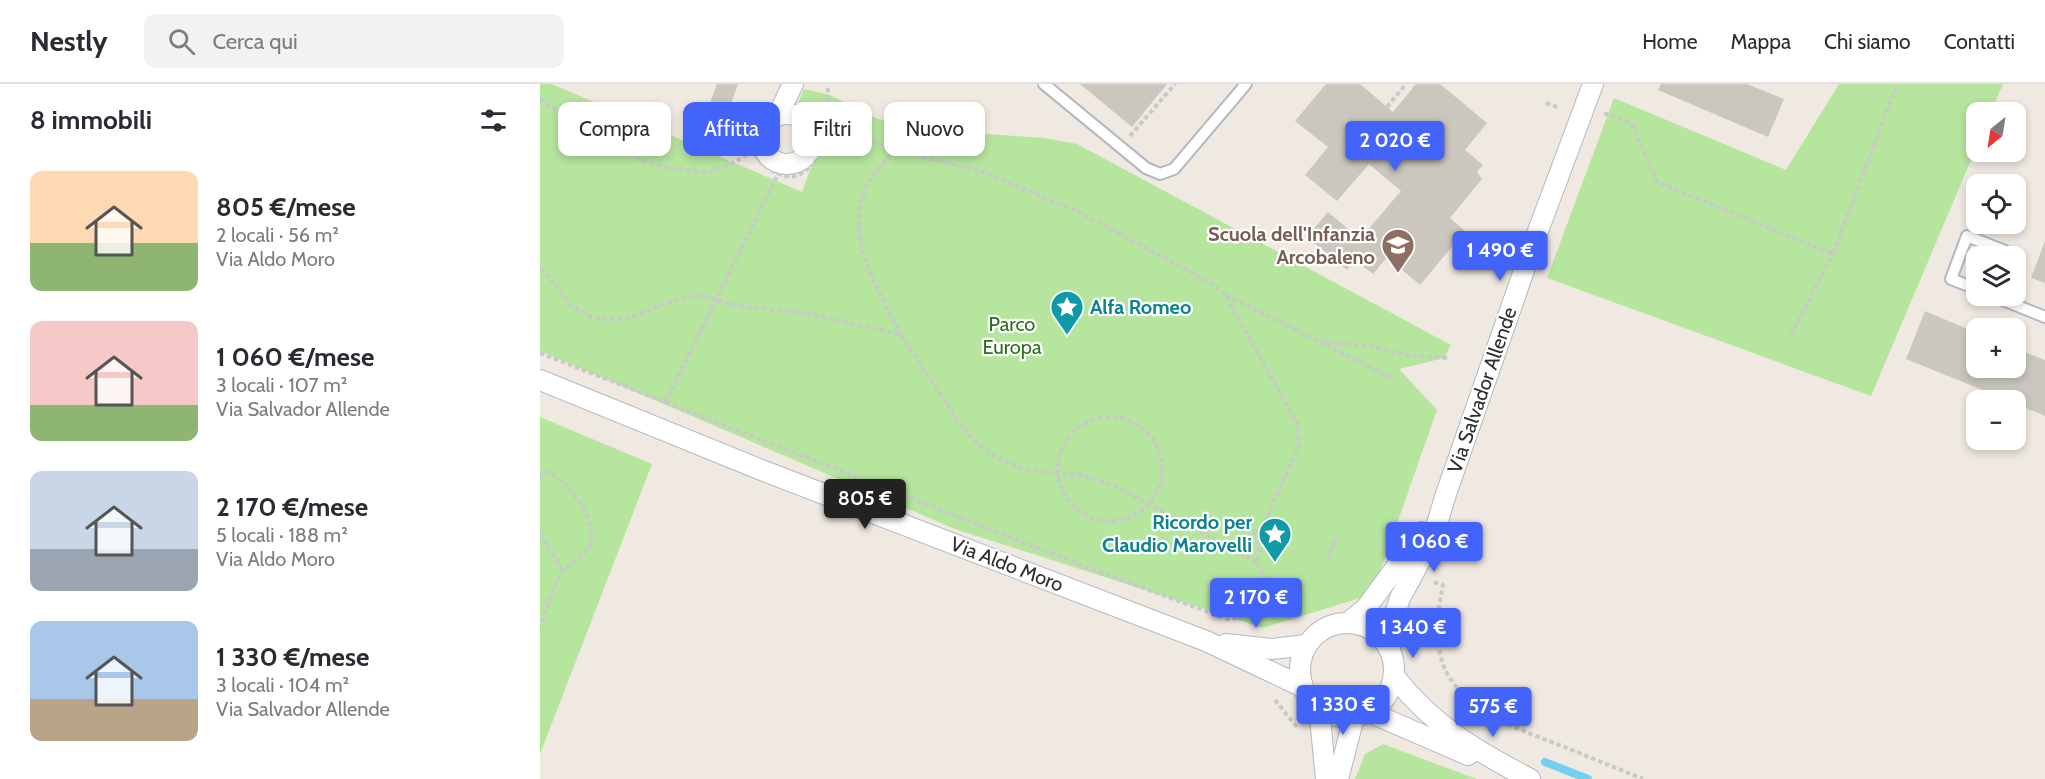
<!DOCTYPE html>
<html lang="it">
<head>
<meta charset="utf-8">
<style>
	body { margin:0; font-family:Cabin,sans-serif; background:#f2f2f3; color:#2b2b33; height:100vh; display:flex; flex-direction:column; font-size:22px; white-space:nowrap }
	* { box-sizing:border-box; margin:0 }
	p { font-size:20px; color:#7c7c81 }
	.icon { flex:none; width:33px; height:33px; fill:none; stroke:currentColor; stroke-width:2; stroke-linecap:round; stroke-linejoin:round }
	.map { position:relative; flex:1; overflow:hidden }
	.details { display:flex; flex-direction:column; background:#fff; width:540px }
	.details>* { flex:none }
	.top-card { position:absolute; left:18px; top:18px; width:570px; height:54px; display:flex; gap:12px }
	.needle { width:39px; rotate:210deg }
	.controls { position:absolute; left:1426px; top:18px; display:grid; gap:12px }
	.controls a { display:grid; place-items:center; width:60px; height:60px; border-radius:12px; background:#fff; box-shadow:0 3px 9px #0003; font-size:30px }
	.price { position:absolute; translate:-50% -51px; padding:0 14px; border-radius:6px; background:#4264fb; color:#fff; font-size:20px; line-height:39px; filter:drop-shadow(0 2px 3px #0008) }
	.price::after { content:''; position:absolute; left:50%; top:36px; width:18px; height:14px; margin-left:-9px; background:inherit; clip-path:polygon(0 0,100% 0,50% 100%) }
	.price.on { background:#222; color:#fff }
	ul { padding:0; list-style:none }
	li { display:flex; align-items:center; gap:18px; height:150px; padding:0 30px }
	li span { display:grid; place-items:center; flex:none; width:168px; height:120px; border-radius:12px; color:#555 }
	li>.icon { margin-inline-start:auto }
	span .icon { width:72px; height:72px; fill:#fffc; stroke-width:1 }
	li b { font-size:26px }
	h2 { display:flex; justify-content:space-between; align-items:center; height:72px; padding:0 30px; font-size:26px }
	.tag { padding:0 21px; border-radius:12px; background:#fff; box-shadow:0 3px 9px #0003; font-size:21px; line-height:54px }
	.tag.on { background:#4264fb; color:#fff }
	header { display:flex; align-items:center; gap:36px; box-sizing:border-box; height:84px; padding:0 30px; background:#fff; border-bottom:2px solid #e1e1e2 }
	header strong { font-size:28px }
	nav { display:flex; gap:33px; margin-inline-start:auto; font-size:21px }
	.search { width:420px; height:54px; background:#f2f2f3; display:flex; align-items:center; gap:15px; box-sizing:border-box; padding:0 21px; border-radius:12px; color:#7c7c81; font-size:22px }
	main { display:flex; flex:1; min-height:0 }
	.map>svg:first-child { display:block }
</style>
</head>
<body>
<header>
<strong>Nestly</strong>
<div class="search"><svg class="icon" aria-label="search" viewBox="0 0 24 24"><circle cx="10" cy="10" r="6"/><path d="M15 15l6 6"/></svg>Cerca qui</div>
<nav><a>Home</a><a>Mappa</a><a>Chi siamo</a><a>Contatti</a></nav>
</header>
<main>
<section class="details">
<h2>8 immobili<svg class="icon" aria-label="filters" viewBox="0 0 24 24"><path d="M4 7h16M4 17h16"/><circle cx="9" cy="7" r="2"/><circle cx="15" cy="17" r="2"/></svg></h2>
<ul>
<li><span style="background:linear-gradient(#ffd9b3 60%,#8fb573 0)"><svg class="icon" aria-label="home" viewBox="0 0 24 24"><path d="M3 11l9-7 9 7M6 9v11h12V9"/></svg></span><div><b>805 €/mese</b><p>2 locali · 56 m²</p><p>Via Aldo Moro</p></div></li>
<li><span style="background:linear-gradient(#f6c9c9 70%,#8fb573 0)"><svg class="icon" aria-label="home" viewBox="0 0 24 24"><path d="M3 11l9-7 9 7M6 9v11h12V9"/></svg></span><div><b>1 060 €/mese</b><p>3 locali · 107 m²</p><p>Via Salvador Allende</p></div></li>
<li><span style="background:linear-gradient(#c9d6e8 65%,#9aa5b1 0)"><svg class="icon" aria-label="home" viewBox="0 0 24 24"><path d="M3 11l9-7 9 7M6 9v11h12V9"/></svg></span><div><b>2 170 €/mese</b><p>5 locali · 188 m²</p><p>Via Aldo Moro</p></div></li>
<li><span style="background:linear-gradient(#a9c7e8 65%,#b9a48a 0)"><svg class="icon" aria-label="home" viewBox="0 0 24 24"><path d="M3 11l9-7 9 7M6 9v11h12V9"/></svg></span><div><b>1 330 €/mese</b><p>3 locali · 104 m²</p><p>Via Salvador Allende</p></div></li>
</ul>
</section>
<div class="map">
<svg width="1505" height="695" viewBox="0 0 1505 695">
	<rect width="100%" height="100%" fill="#efe9e1"/>
	<!-- green -->
	<g fill="#b6e59e">
		<path d="M0,0H12L262,108L285,45L258,19L264,5L290,11L338,35L406,47L504,54L537,60L911,261L904,274L859,285L897,326L843,479L830,511L723,544L415,445L0,267Z"/>
		<path d="M1299,0H1463L1451,28H1437V62L1331,312L1007,194L1074,14L1246,86Z"/>
		<path d="M0,333L112,380L0,670Z"/>
		<path d="M843,660L937,695H815L825,670Z"/>
	</g>
	<g fill="none" stroke-linecap="round" stroke-linejoin="round">
		<!-- stream -->
		<path stroke="#75cff0" stroke-width="8" d="M1005,678L1048,695"/>
	</g>
	<!-- building -->
	<g fill="#cbc7bf">
		<path d="M177,0H198L185,37L166,30Z"/>
		<path d="M540,0H627L592,43Z"/>
		<path d="M786,0H820L853,28L876,0H900L947,39L925,66L943,81L937,88L942,95L910,134L925,147L880,201L847,173L833,190L815,176L807,186L767,153L788,128L820,155L861,107L829,80L797,117L765,91L788,63L755,37Z"/>
		<path d="M1121,0H1207L1244,15L1228,53L1118,6Z"/>
		<path d="M1505,157V199L1491,194Z"/>
		<path d="M1385,227L1437,249V284H1476V265L1505,276V332L1476,320V316H1467L1366,275Z"/>
	</g>
	<g fill="none" stroke-linecap="round" stroke-linejoin="round">
		<!-- service casing -->
		<g stroke="#b4b7c1" stroke-width="14">
			<g id="service">
				<path d="M504,0L606,84L620,90L634,85L706,0"/>
				<path d="M1437,205L1411,195L1427,152L1465,167L1463,172"/>
				<path d="M1453,212L1505,233"/>
			</g>
		</g>
		<!-- minor casing -->
		<g stroke="#b4b7c1" stroke-width="22">
			<g id="minor">
				<circle cx="247" cy="55" r="25"/>
				<path d="M238,31L253,0"/>
				<path d="M0,296L224,387L666,557L763,603"/>
				<path d="M809,538L826,524L882,448"/>
				<circle cx="807" cy="586" r="47"/>
				<path d="M686,560L732,565L766,561"/>
				<path d="M850,565L852,539L860,514L893,453L906,410L995,155L1053,0"/>
				<path d="M854,592C893,642 935,666 990,695"/>
				<path d="M779,624L786,695"/>
				<path d="M829,628L928,671"/>
				<path d="M798,695L814,633"/>
			</g>
		</g>
		<!-- path -->
		<g stroke="#c9c9c9" stroke-width="4" stroke-dasharray="4.5 3" stroke-linecap="butt">
			<path d="M288,4L287,18L298,45"/>
			<path d="M0,15C46,47 85,79 143,86C153,87 162,88 171,87C186,84 200,75 213,67C218,77 226,84 237,89C275,107 277,51 298,45L356,66L443,88L539,128L671,199L684,209L757,339L759,362L721,446L717,478L571,400L542,391L515,390L485,385L457,374L440,362L425,347L361,251L270,230L199,222L162,212L143,213L85,235H64L52,233L32,222L0,183"/>
			<path d="M1006,19L1020,24"/>
			<path d="M847,23L866,0"/>
			<path d="M1064,29L1092,40L1117,98L1293,170L1357,0"/>
			<path d="M590,52L635,0"/>
			<path d="M356,66C346,76 336,85 329,98C300,149 338,205 361,251"/>
			<path d="M686,211L854,295"/>
			<path d="M1251,251L1293,170"/>
			<path d="M784,258L830,262L869,272L910,274"/>
			<path d="M0,269L549,484L690,536L715,528L723,521L729,506L717,478"/>
			<path d="M125,319L238,90"/>
			<circle cx="570" cy="385" r="52"/>
			<path d="M0,393L2,390L8,388C30,398 61,440 48,464C42,476 28,478 21,490C12,506 7,525 0,542"/>
			<path d="M0,450C7,467 18,471 21,488"/>
			<path d="M686,459L701,458L720,446"/>
			<path d="M788,475L796,451"/>
			<path d="M894,498L903,501C897,530 893,565 908,591C932,631 981,646 1022,662C1049,673 1076,684 1103,695"/>
			<path d="M735,616L757,643"/>
		</g>
		<!-- service -->
		<use href="#service" stroke="#fff" stroke-width="10"/>
		<!-- minor -->
		<use href="#minor" stroke="#fff" stroke-width="20"/>
	</g>
	<!-- icons -->
	<defs>
		<g id="school-pin" transform="scale(1.725)"><path d="M0 17L-7.5 6A9.5 9.5 0 1 1 7.5 6Z" fill="#8d6e63" stroke="#fff"/><path d="M0-5L7-2L0 1L-7-2ZM-4 1L0 2.5L4 1V4Q0 6-4 4Z" fill="#fff"/></g>
		<g id="sight-pin" transform="scale(1.725)"><path d="M0 17L-7.5 6A9.5 9.5 0 1 1 7.5 6Z" fill="#0f9aa8" stroke="#fff"/><path d="M0-6L1.8-2.2L6-1.7L2.9 1.2L3.7 5.4L0 3.3L-3.7 5.4L-2.9 1.2L-6-1.7L-1.8-2.2Z" fill="#fff"/></g>
	</defs>
	<g fill-rule="evenodd">
		<use href="#school-pin" x="858" y="161"/>
		<use href="#sight-pin" x="527" y="223"/>
		<use href="#sight-pin" x="735" y="450"/>
	</g>
	<g text-anchor="middle" dominant-baseline="central" stroke-width="4.5" stroke-linejoin="round" paint-order="stroke">
		<!-- education labels -->
		<g font-size="20" font-weight="bold" fill="#785e54" stroke="#fff" text-anchor="end">
			<text x="835" y="150">Scuola dell'Infanzia<tspan x="835" dy="23">Arcobaleno</tspan></text>
		</g>
		<!-- culture labels -->
		<g font-size="20" font-weight="bold" fill="#0d838f" stroke="#fff" text-anchor="start">
			<text x="550" y="223">Alfa Romeo</text>
			<text x="712" y="438" text-anchor="end">Ricordo per<tspan x="712" dy="23">Claudio Marovelli</tspan></text>
		</g>
		<!-- park labels -->
		<g font-size="20" fill="#2c6e1b" stroke="#fff">
			<text x="472" y="240">Parco<tspan x="472" dy="23">Europa</tspan></text>
		</g>
		<!-- street labels -->
		<g font-size="20" fill="#2e2e2e" stroke="#fff">
			<text transform="translate(942 306) rotate(-71)">Via Salvador Allende</text>
			<text transform="translate(467 480) rotate(21)">Via Aldo Moro</text>
		</g>
	</g>
</svg>
<div class="controls">
<a><svg class="needle" viewBox="-14 -14 28 28"><path d="M0-13l5 13h-10z" fill="#e53935"/><path d="M0 13l5-13h-10z" fill="#7c7c81"/></svg></a>
<a><svg class="icon" aria-label="locate" viewBox="0 0 24 24"><circle cx="12" cy="12" r="6"/><path d="M12 2v4M12 18v4M2 12h4M18 12h4"/></svg></a>
<a><svg class="icon" aria-label="layers" viewBox="0 0 24 24"><path d="M12 4l9 5-9 5-9-5zM3 14l9 5 9-5"/></svg></a>
<a>+</a>
<a>−</a>
</div>
<b class="price" style="left:855px;top:88px">2 020 €</b>
<b class="price" style="left:960px;top:198px">1 490 €</b>
<b class="price on" style="left:325px;top:446px">805 €</b>
<b class="price" style="left:894px;top:489px">1 060 €</b>
<b class="price" style="left:716px;top:545px">2 170 €</b>
<b class="price" style="left:873px;top:575px">1 340 €</b>
<b class="price" style="left:803px;top:652px">1 330 €</b>
<b class="price" style="left:953px;top:654px">575 €</b>
<div class="top-card">
<a class="tag">Compra</a>
<a class="tag on">Affitta</a>
<a class="tag">Filtri</a>
<a class="tag">Nuovo</a>
</div>
</div>
</main>
</body>
</html>
